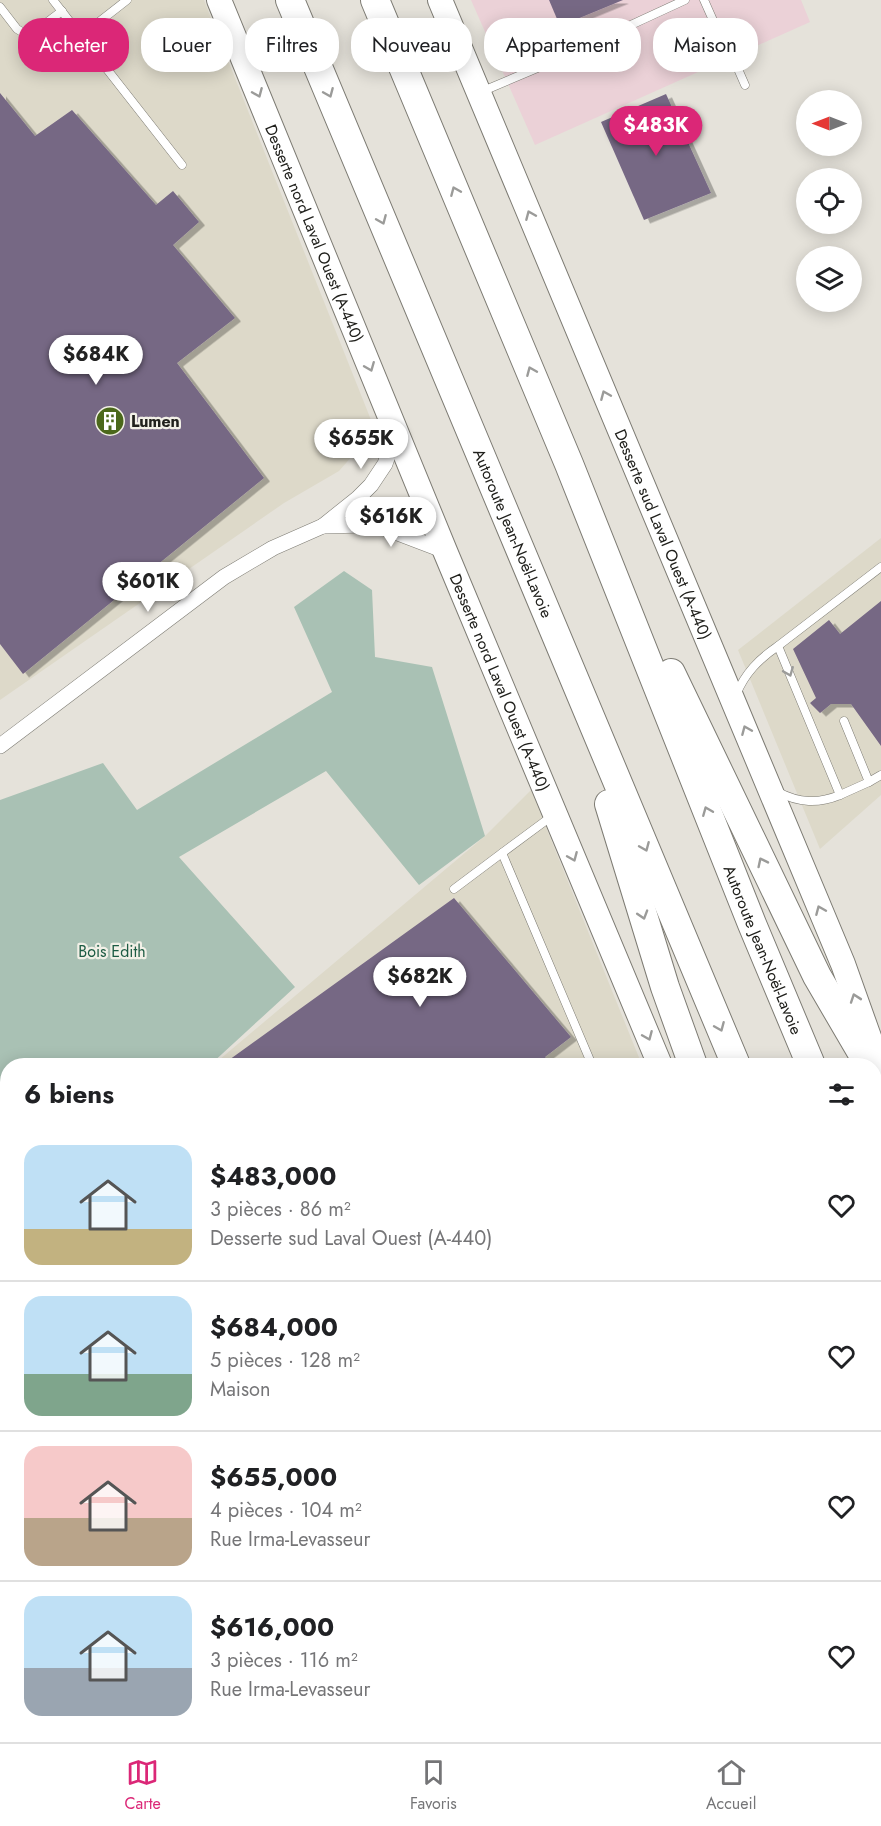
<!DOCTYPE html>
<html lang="fr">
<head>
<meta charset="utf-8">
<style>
	body { margin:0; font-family:Jost,sans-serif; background:#f6f6f6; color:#202124; height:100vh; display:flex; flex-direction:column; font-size:22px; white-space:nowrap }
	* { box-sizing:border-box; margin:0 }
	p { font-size:20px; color:#757577 }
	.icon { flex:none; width:33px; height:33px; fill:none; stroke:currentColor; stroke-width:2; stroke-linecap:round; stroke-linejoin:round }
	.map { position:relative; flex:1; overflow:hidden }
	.sheet { position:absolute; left:0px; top:1058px; width:882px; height:686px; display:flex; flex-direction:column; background:#fff; border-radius:24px 24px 0 0; box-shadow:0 3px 15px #0003 }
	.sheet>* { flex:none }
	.banner { position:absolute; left:18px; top:18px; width:846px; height:54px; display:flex; gap:12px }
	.needle { width:39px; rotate:270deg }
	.controls { position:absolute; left:796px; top:90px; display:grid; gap:12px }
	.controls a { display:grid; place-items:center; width:66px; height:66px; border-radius:50%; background:#fff; box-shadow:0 3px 15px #0003; font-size:30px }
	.price { position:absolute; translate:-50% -51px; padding:0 14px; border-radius:21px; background:#fff; color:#222; font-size:20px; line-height:39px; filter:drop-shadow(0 2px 3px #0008) }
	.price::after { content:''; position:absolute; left:50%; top:36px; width:18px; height:14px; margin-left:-9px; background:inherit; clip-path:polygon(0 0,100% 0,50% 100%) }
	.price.current { background:#db2777; color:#fff }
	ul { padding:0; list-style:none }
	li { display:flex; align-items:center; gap:18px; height:150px; padding:0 24px }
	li+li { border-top:2px solid #e0e0e0 }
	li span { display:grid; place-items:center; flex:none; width:168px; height:120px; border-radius:18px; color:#555 }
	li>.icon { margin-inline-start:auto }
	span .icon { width:72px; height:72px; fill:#fffc; stroke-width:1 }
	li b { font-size:26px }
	h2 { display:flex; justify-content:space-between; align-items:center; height:72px; padding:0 24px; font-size:26px }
	.pill { padding:0 21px; border-radius:24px; background:#fff; box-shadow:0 3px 15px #0003; font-size:21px; line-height:54px }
	.pill.current { background:#db2777; color:#fff }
	.tab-bar { display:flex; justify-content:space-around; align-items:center; height:84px; border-top:2px solid #e0e0e0; background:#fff; font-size:16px; color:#757577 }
	.tab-bar a { display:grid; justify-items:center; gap:3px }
	.tab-bar .current { color:#db2777 }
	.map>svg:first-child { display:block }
</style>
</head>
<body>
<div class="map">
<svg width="881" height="1742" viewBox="0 0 881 1742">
	<defs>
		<filter id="shadow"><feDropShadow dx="6" dy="3.5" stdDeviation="0" flood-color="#0004"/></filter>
	</defs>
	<rect width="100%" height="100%" fill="#e5e2da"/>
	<!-- commercial -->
	<path fill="#ebd1d7" d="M471,0H801L810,22L535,145Z"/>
	<!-- built -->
	<g fill="#ddd9c9">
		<path d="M0,0H204L375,430L339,471L284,503L0,700Z"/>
		<path d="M881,538V795L820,849L738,650Z"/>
		<path d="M531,790L642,1065H213L485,836Z"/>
	</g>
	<!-- green -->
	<g fill="#a9c1b4">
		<path d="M344,571L372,590L375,657L432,667L485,836L419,885L326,771L179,857L295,987L210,1065H8L7,1637L0,1627V800L103,763L137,810L332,692L294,607Z"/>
		<path d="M261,1736H525L518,1742H266Z"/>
	</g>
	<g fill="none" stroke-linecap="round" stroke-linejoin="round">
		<!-- stream -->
		<g stroke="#88a9bc" stroke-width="5">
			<path d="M6,1613L8,1612"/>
			<path d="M252,1736L257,1742"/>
			<path d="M570,1742L578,1736"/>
		</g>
	</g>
	<!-- building -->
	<g fill="#766784" filter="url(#shadow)">
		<path d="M549,0H623L560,26Z"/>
		<path d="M0,93L35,136L72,110L156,205L173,191L199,222L173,245L235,318L177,363L264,478L23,674L0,644Z"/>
		<path d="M666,94L711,193L644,220L601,122Z"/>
		<path d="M881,601V746L851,704H831L820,713L810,703L816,698L793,649L829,620L840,634Z"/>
		<path d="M454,898L571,1037L545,1057L552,1065H222Z"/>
	</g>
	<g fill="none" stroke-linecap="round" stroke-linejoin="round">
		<!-- service casing -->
		<g stroke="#7d7b73" stroke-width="9">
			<g id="service">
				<path d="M53,0L81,36L127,0"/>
				<path d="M704,0L720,36L728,46L745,85"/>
				<path d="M0,7L17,29L27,35L34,32L62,11"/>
				<path d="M81,36L182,165"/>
				<path d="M483,91L542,66L685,0"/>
				<path d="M778,646L881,567"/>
				<path d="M736,695C745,673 759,659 778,646L840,795C818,804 799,803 778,792"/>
				<path d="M869,782L881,775"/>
				<path d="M840,795L869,782L844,721"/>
				<path d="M552,816L502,853L592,1065"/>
				<path d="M454,889L502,853"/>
				<path d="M874,1624L881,1620"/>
				<path d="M0,1678L8,1688"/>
				<path d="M43,1736L48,1742"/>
				<path d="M718,1742L726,1736"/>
			</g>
		</g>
		<!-- minor casing -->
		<g stroke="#7d7b73" stroke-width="16">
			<g id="minor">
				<path d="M323,526L366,525L382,527L445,551"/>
				<path d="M0,746L224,577L273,548L323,526L358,498L371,485L385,464L396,432"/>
			</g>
		</g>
		<!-- primary casing -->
		<g stroke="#7d7b73" stroke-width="26">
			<g id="primary">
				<path id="s1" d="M219,0L445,551L660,1065"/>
				<path id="s2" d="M440,0L843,964L879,1065"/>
				<path d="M874,1562L881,1578"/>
			</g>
		</g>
		<!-- motorway casing -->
		<g stroke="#7d7b73" stroke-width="30">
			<g id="motorway">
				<path id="s3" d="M290,0L736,1065"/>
				<path id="s4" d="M375,0L569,464L752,924L811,1065"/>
				<path d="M671,673L817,976L869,1065"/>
				<path d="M609,804L665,987L693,1065"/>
				<path d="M874,1207L881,1221"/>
				<path d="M874,1395L881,1410"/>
			</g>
		</g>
		<!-- service -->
		<use href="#service" stroke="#fff" stroke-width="8"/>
		<!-- minor -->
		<use href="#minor" stroke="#fff" stroke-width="15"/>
		<!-- primary -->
		<use href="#primary" stroke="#fff" stroke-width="24"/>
		<!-- motorway -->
		<use href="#motorway" stroke="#fff" stroke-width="28"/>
	</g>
	<!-- one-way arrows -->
	<defs><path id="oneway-chevron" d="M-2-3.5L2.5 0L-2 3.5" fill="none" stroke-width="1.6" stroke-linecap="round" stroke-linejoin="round" transform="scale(1.5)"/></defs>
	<g stroke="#9b9b99">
		<use href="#oneway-chevron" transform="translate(258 93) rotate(67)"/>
		<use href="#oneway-chevron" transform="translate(329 93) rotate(67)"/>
		<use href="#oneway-chevron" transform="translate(455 191) rotate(-113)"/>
		<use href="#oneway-chevron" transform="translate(530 215) rotate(-113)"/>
		<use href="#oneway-chevron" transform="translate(382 220) rotate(67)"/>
		<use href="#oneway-chevron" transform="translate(370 367) rotate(68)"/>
		<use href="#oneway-chevron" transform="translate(531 371) rotate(-113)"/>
		<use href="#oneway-chevron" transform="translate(605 395) rotate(-113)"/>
		<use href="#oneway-chevron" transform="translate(789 672) rotate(68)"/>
		<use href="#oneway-chevron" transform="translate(746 730) rotate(-113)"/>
		<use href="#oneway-chevron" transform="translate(707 811) rotate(-112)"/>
		<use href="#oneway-chevron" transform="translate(645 847) rotate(67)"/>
		<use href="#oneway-chevron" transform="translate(573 857) rotate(67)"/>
		<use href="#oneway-chevron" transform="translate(762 862) rotate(-116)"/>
		<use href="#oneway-chevron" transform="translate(820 910) rotate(-113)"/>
		<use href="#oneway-chevron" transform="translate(643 915) rotate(73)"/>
		<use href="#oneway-chevron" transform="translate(855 998) rotate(-109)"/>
		<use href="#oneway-chevron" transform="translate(720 1027) rotate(67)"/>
		<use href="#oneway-chevron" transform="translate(648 1036) rotate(67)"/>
	</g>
	<!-- icons -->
	<defs>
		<g id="building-disc" transform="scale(1.5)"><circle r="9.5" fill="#4b681b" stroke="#f2f0e7"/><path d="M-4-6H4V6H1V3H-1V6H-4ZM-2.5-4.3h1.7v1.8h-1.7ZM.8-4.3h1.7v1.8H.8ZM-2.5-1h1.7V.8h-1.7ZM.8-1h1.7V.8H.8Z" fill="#fff"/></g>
	</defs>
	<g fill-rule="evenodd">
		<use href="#building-disc" x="110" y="421"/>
	</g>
	<g text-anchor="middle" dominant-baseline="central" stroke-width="4.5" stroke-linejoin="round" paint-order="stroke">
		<!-- street labels -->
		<g font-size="16" fill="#20201c" stroke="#f2f0e7">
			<text stroke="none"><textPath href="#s1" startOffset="252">Desserte nord Laval Ouest (A-440)</textPath></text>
			<text stroke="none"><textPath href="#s3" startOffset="578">Autoroute Jean-Noël-Lavoie</textPath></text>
			<text stroke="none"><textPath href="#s2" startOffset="579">Desserte sud Laval Ouest (A-440)</textPath></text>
			<text stroke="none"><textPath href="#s1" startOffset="738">Desserte nord Laval Ouest (A-440)</textPath></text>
			<text stroke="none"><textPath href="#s4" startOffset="1026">Autoroute Jean-Noël-Lavoie</textPath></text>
		</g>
		<!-- poi labels -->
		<g font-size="16" font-weight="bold" fill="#20201c" stroke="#f2f0e7" text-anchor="start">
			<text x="131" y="421">Lumen</text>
		</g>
		<!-- park labels -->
		<g font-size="16" fill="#1c5b43" stroke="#f2f0e7">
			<text x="112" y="951">Bois Edith</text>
		</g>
	</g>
</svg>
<div class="controls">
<a><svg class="needle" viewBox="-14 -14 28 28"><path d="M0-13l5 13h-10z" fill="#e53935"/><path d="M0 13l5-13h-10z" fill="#757577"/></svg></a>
<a><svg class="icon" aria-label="locate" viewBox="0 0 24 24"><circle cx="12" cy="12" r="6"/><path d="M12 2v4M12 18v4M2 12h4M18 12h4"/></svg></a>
<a><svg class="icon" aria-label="layers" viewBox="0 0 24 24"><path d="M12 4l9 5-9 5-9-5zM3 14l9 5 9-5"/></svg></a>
</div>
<b class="price current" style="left:656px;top:157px">$483K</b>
<b class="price" style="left:96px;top:386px">$684K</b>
<b class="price" style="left:361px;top:470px">$655K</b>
<b class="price" style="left:391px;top:548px">$616K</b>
<b class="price" style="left:148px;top:613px">$601K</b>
<b class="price" style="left:420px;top:1008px">$682K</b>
<div class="banner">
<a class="pill current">Acheter</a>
<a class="pill">Louer</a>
<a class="pill">Filtres</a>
<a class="pill">Nouveau</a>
<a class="pill">Appartement</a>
<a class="pill">Maison</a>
</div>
<section class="sheet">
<h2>6 biens<svg class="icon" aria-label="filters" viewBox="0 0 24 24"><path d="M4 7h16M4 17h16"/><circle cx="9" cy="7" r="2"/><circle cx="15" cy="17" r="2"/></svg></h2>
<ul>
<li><span style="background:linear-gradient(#bfe0f5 70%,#c2b280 0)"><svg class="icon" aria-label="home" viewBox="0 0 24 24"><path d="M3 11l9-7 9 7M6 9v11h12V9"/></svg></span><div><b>$483,000</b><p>3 pièces · 86 m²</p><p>Desserte sud Laval Ouest (A-440)</p></div><svg class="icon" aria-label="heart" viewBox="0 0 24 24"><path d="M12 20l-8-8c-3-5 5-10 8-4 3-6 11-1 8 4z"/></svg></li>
<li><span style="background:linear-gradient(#bfe0f5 65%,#7fa58c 0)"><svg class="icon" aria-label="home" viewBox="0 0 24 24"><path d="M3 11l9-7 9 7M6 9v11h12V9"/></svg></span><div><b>$684,000</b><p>5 pièces · 128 m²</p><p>Maison</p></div><svg class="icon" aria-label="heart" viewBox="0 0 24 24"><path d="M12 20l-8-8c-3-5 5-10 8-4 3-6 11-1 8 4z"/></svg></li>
<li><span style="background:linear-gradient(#f6c9c9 60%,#b9a48a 0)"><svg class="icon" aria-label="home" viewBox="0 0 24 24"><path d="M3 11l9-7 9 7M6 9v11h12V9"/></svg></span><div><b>$655,000</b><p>4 pièces · 104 m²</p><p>Rue Irma-Levasseur</p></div><svg class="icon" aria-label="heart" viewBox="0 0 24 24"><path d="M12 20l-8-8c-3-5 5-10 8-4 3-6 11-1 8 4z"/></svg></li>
<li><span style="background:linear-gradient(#bfe0f5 60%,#9aa5b1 0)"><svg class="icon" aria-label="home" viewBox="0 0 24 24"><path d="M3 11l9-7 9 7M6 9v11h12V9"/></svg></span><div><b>$616,000</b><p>3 pièces · 116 m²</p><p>Rue Irma-Levasseur</p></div><svg class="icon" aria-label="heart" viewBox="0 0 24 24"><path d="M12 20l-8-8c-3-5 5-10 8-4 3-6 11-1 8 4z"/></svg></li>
</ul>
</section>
</div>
<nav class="tab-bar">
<a class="current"><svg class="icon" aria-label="map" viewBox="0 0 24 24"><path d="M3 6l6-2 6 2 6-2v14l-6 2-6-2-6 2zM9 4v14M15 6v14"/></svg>Carte</a>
<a><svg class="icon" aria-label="saved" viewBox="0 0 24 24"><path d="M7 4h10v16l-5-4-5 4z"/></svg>Favoris</a>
<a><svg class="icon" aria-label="home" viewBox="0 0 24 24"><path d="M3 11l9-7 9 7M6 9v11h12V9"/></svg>Accueil</a>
</nav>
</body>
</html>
